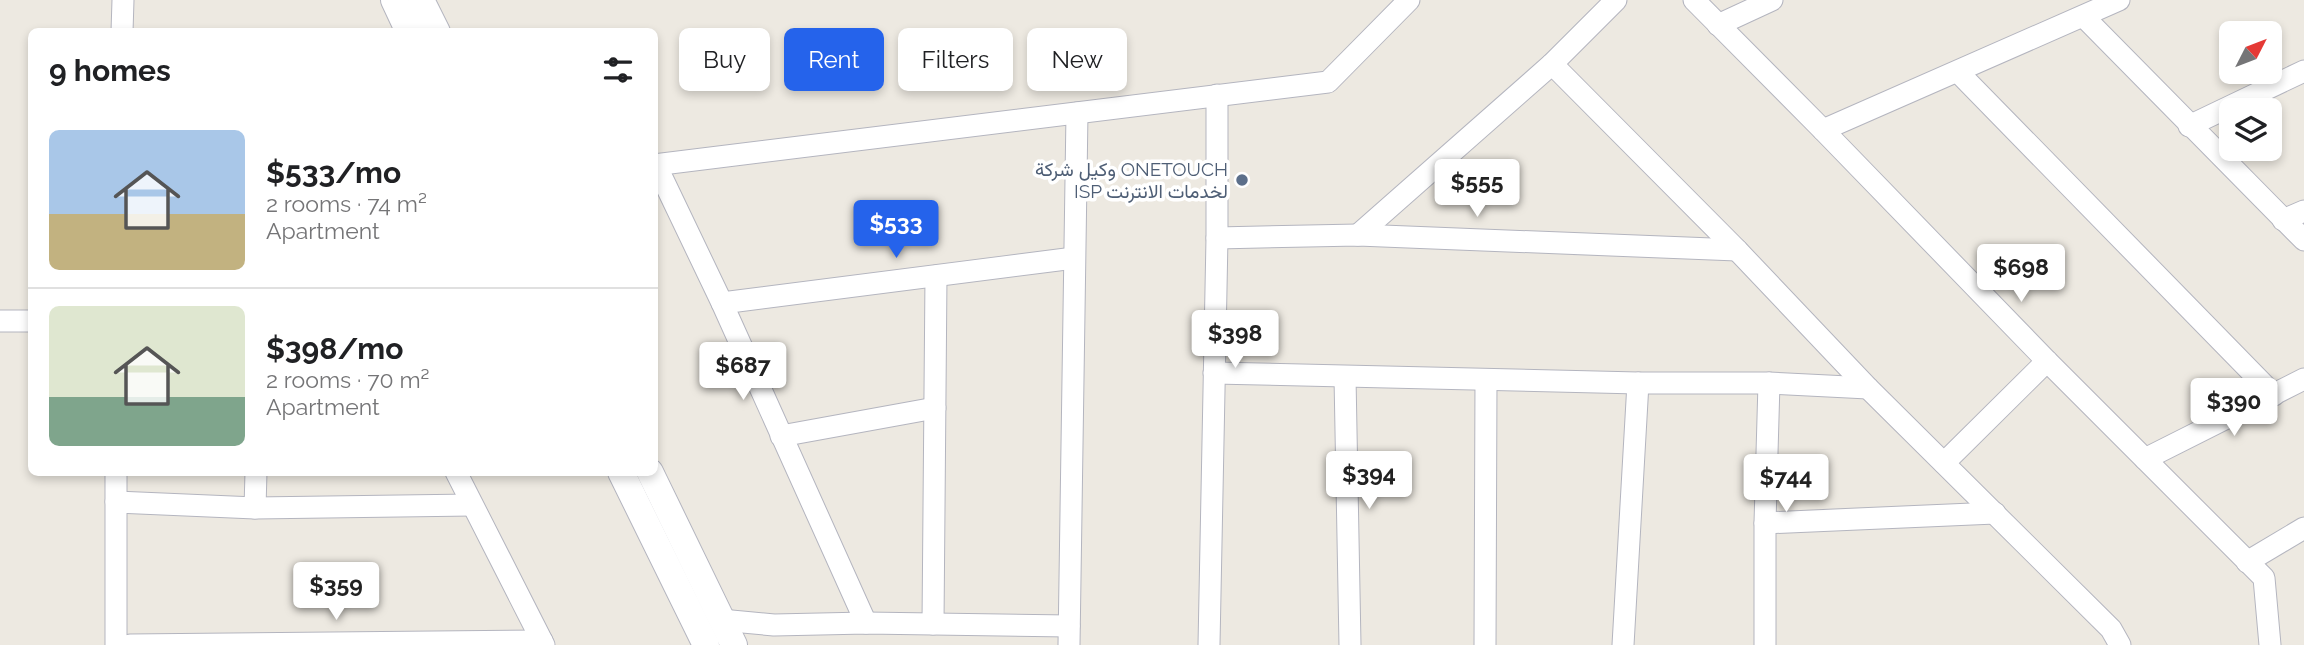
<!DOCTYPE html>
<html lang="en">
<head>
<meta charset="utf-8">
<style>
	body { margin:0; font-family:Raleway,Vazirmatn,sans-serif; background:#f6f6f6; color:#202124; height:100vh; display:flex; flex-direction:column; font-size:26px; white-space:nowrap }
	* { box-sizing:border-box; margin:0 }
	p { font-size:23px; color:#757577 }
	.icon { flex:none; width:38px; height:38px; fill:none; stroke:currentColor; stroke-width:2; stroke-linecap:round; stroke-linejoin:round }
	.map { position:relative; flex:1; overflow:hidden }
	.side { position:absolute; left:28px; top:28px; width:630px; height:448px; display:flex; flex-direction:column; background:#fff; border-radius:10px; box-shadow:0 4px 10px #0003 }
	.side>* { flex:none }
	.guide { position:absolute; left:679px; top:28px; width:665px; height:63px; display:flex; gap:14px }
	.needle { width:46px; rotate:48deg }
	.fabs { position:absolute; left:2219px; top:21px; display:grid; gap:14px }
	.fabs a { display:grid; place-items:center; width:63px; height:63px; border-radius:10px; background:#fff; box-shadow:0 4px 10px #0003; font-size:35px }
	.price { position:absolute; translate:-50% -60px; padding:0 16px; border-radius:7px; background:#fff; color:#222; font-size:23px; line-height:46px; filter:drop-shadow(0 2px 4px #0008) }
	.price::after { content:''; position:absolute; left:50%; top:42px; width:21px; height:16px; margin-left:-10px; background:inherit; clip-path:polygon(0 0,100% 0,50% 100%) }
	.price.on { background:#2563eb; color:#fff }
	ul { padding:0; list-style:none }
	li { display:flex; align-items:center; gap:21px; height:175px; padding:0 21px }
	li+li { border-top:2px solid #e0e0e0 }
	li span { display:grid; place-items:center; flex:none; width:196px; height:140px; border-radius:10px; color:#555 }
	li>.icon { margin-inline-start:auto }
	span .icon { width:84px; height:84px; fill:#fffc; stroke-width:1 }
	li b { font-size:30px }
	h2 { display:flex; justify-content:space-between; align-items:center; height:84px; padding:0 21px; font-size:30px }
	.tag { padding:0 24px; border-radius:10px; background:#fff; box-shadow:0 4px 10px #0003; font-size:24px; line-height:63px }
	.tag.on { background:#2563eb; color:#fff }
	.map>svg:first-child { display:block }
</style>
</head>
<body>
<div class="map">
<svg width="2304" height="645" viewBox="0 0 2304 645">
	<rect width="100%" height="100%" fill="#ede9e1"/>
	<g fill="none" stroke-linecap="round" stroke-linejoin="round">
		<!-- minor casing -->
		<g stroke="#b4b5bf" stroke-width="23">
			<g id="minor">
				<path d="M1694,0L1823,130L2047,361L2264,578L2270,645"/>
				<path d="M2084,17L2304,240"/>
				<path d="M1718,25L1772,0"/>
				<path d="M122,32L123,0"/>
				<path d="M1552,64L1737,250L1868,388L2111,629L2120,645"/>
				<path d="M1958,72L2274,395"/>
				<path d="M2189,126L2304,71"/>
				<path d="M1823,130L2119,0"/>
				<path d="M654,165L1328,82L1409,0"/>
				<path d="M656,165L722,303L866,623"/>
				<path d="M2283,220L2304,211"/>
				<path d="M1358,235L1552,64L1616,0"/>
				<path d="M1217,238L1358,235L1737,250"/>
				<path d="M722,303L1074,258"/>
				<path d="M0,321H32"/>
				<path d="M1214,373L1638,383H1769L1868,388"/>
				<path d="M1345,377L1350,645"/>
				<path d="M781,436L935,408"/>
				<path d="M2145,459L2304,379"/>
				<path d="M1944,463L2047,361"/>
				<path d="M456,472L544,645"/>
				<path d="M116,502L255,508L472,505"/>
				<path d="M255,508L256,472"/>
				<path d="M1765,523L1995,513"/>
				<path d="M2247,562L2304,528"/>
				<path d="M721,620L774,625L866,623L1069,626"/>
				<path d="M933,624L936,276"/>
				<path d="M116,645V472"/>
				<path d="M130,645L542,641"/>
				<path d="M1069,645L1077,113"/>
				<path d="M1209,645L1217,238V95"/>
				<path d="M1485,645L1486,380"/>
				<path d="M1623,645L1638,383"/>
				<path d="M1765,645V523L1769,383"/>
			</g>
		</g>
		<!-- tertiary casing -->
		<g stroke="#b4b5bf" stroke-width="28">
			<g id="tertiary">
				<path d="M394,0L409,32"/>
				<path d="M421,0L437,32"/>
				<path d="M621,472L706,645"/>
				<path d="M650,472L734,645"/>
			</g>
		</g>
		<!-- minor -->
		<use href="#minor" stroke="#fff" stroke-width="21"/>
		<!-- tertiary -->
		<use href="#tertiary" stroke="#fff" stroke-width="26"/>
	</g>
	<!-- markers -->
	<circle fill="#5c6f8a" stroke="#fff" stroke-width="2.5" cx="1242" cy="180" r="7"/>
	<g text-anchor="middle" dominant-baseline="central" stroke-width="7" stroke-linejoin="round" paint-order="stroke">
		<!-- service labels -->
		<g font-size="19" fill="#4e5e75" stroke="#fff" text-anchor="end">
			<text x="1228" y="169">وكيل شركة ONETOUCH<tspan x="1228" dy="22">ISP لخدمات الانترنت</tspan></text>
		</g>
	</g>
</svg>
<div class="fabs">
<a><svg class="needle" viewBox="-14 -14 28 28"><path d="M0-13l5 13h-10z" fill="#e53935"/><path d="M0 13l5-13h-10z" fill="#757577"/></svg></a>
<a><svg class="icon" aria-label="layers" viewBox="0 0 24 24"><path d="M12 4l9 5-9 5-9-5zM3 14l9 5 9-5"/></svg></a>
</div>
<b class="price" style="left:1477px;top:219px">$555</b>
<b class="price on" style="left:896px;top:260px">$533</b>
<b class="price" style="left:2021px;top:304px">$698</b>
<b class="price" style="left:1235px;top:370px">$398</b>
<b class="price" style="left:743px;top:402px">$687</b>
<b class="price" style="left:2234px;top:438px">$390</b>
<b class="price" style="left:1369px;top:511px">$394</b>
<b class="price" style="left:1786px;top:514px">$744</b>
<b class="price" style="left:336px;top:622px">$359</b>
<div class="guide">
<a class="tag">Buy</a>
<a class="tag on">Rent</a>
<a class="tag">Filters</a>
<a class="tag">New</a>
</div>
<section class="side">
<h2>9 homes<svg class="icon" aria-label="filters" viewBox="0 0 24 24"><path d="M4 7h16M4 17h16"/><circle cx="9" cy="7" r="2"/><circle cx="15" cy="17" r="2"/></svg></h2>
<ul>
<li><span style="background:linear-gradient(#a9c7e8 60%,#c2b280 0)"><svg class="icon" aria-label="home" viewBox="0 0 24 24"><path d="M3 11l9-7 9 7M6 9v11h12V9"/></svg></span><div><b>$533/mo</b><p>2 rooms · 74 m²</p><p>Apartment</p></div></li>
<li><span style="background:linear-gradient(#dfe7d0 65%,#7fa58c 0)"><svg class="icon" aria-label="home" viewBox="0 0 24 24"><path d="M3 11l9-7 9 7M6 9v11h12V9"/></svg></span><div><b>$398/mo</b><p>2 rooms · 70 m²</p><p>Apartment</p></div></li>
</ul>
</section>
</div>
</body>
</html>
